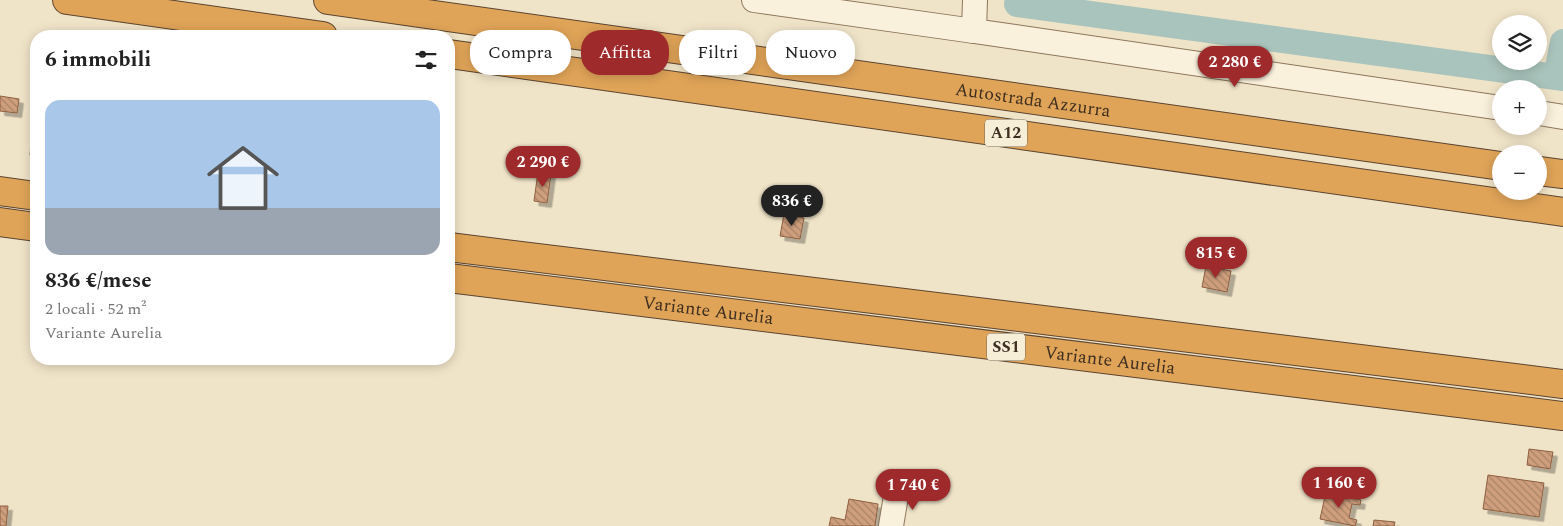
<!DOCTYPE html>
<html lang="it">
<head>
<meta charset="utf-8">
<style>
	body { margin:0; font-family:Spectral,serif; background:#f6f6f6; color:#222; height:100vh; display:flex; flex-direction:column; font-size:19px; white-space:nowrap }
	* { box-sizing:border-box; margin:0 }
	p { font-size:16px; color:#767676 }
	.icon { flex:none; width:28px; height:28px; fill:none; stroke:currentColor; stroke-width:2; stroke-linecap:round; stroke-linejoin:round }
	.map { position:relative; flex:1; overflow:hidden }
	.side { position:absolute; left:30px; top:30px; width:425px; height:335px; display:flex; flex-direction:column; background:#fff; border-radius:20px; box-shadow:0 2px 12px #0003 }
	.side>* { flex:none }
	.banner { position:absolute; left:470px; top:30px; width:475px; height:45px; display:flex; gap:10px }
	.buttons { position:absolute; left:1492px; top:15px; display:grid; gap:10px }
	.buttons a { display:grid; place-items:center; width:55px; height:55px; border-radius:50%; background:#fff; box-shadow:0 2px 12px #0003; font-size:25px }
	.price { position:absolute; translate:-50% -42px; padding:0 11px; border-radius:18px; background:#9e2a2b; color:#fff; font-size:16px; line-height:32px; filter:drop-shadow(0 1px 2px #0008) }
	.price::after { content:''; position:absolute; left:50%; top:30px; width:15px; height:11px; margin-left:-8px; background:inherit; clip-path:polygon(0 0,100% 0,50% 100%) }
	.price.current { background:#222; color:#fff }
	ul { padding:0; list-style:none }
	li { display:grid; align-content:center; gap:10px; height:265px; padding:0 15px }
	li span { display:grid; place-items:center; height:155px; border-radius:15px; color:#555 }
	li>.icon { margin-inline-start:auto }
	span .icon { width:90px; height:90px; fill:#fffc; stroke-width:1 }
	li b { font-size:21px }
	h2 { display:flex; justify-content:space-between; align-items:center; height:60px; padding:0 15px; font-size:21px }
	.chip { padding:0 18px; border-radius:20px; background:#fff; box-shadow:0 2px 12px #0003; font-size:18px; line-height:45px }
	.chip.current { background:#9e2a2b; color:#fff }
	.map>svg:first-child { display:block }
</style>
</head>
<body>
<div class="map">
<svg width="1563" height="526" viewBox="0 0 1563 526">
	<defs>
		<pattern id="building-back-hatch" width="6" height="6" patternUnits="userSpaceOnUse" patternTransform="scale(1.25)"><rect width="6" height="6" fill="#cf9f7d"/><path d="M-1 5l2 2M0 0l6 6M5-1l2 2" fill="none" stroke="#a98266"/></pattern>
		<filter id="shadow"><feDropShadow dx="4.5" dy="4.5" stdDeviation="0" flood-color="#0004"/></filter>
	</defs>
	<rect width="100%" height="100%" fill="#f0e4c8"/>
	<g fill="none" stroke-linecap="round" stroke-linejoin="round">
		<!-- canal -->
		<g stroke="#a9c4bc" stroke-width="26">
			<path d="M1017,4L1563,78"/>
			<path d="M1556,77L1563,42"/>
		</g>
	</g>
	<!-- building -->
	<g fill="url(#building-back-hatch)" stroke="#8d5f41" filter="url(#shadow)">
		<path d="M36,95V156L30,155Z"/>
		<path d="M0,96L19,99L17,113L0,111Z"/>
		<path d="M538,172L551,174L547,203L534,201Z"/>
		<path d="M784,214L804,218L800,239L780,236Z"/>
		<path d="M1206,266L1231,271L1227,292L1202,287Z"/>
		<path d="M1529,449L1553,452L1550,469L1527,465Z"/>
		<path d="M1488,475L1544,483L1539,517L1483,509Z"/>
		<path d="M1326,492L1361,500L1360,505L1352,504L1349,518L1357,520L1355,526L1320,519Z"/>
		<path d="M849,499L878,504L875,526H829L831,517L845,520Z"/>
		<path d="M0,506H8L6,526H0Z"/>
		<path d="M1374,520L1395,522L1394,526H1373Z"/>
	</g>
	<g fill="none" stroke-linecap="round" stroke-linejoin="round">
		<!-- street casing -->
		<g stroke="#8d765c" stroke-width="26">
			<g id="street">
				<path d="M754,0L974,31L975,0"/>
				<path d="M974,31L1501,108"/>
				<path d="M1539,113L1563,117"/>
				<path d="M891,526L897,490"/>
			</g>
		</g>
		<!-- highway casing -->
		<g stroke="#5b4430" stroke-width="30">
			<g id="highway">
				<path d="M67,0L323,36"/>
				<path id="s1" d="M328,0L1501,166"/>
				<path d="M449,54L1563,212"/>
				<path d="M1539,171L1563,174"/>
				<path d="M0,191L36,196"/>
				<path d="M0,222L36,227"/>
				<path d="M449,247L1563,384"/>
				<path id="s2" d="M449,278L1563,416"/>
			</g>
		</g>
		<!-- street -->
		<use href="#street" stroke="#faf1dc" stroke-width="24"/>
		<!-- highway -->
		<use href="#highway" stroke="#e0a458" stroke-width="28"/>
	</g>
	<g text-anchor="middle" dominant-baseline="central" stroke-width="4.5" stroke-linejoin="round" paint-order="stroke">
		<!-- shield labels -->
		<g fill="#f7eed8" stroke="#756857" stroke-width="1">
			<rect x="985" y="119.5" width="42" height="27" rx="4"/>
			<rect x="987" y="333.5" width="38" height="27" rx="4"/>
		</g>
		<g font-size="16" font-weight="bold" fill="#3d2e20">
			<text x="1006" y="133">A12</text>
			<text x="1006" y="347">SS1</text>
		</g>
		<!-- street labels -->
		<g font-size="18" fill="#3d2e20" stroke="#f7eed8">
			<text stroke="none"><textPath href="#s1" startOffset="712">Autostrada Azzurra</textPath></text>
			<text stroke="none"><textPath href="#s2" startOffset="261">Variante Aurelia</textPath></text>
			<text stroke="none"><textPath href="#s2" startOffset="666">Variante Aurelia</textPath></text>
		</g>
	</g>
</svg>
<div class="buttons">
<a><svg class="icon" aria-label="layers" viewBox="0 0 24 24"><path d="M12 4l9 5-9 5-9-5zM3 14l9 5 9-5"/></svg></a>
<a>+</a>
<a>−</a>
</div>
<b class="price" style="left:1235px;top:88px">2 280 €</b>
<b class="price" style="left:543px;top:188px">2 290 €</b>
<b class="price current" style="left:792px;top:227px">836 €</b>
<b class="price" style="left:1216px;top:279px">815 €</b>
<b class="price" style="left:1339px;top:509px">1 160 €</b>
<b class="price" style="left:913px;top:511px">1 740 €</b>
<div class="banner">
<a class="chip">Compra</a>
<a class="chip current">Affitta</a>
<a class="chip">Filtri</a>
<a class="chip">Nuovo</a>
</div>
<section class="side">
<h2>6 immobili<svg class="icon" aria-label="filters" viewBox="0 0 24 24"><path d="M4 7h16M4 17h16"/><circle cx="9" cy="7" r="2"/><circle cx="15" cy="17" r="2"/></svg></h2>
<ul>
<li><span style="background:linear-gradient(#a9c7e8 70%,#9aa5b1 0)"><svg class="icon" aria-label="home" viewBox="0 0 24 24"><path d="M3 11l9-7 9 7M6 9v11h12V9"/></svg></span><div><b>836 €/mese</b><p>2 locali · 52 m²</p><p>Variante Aurelia</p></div></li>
</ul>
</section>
</div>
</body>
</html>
